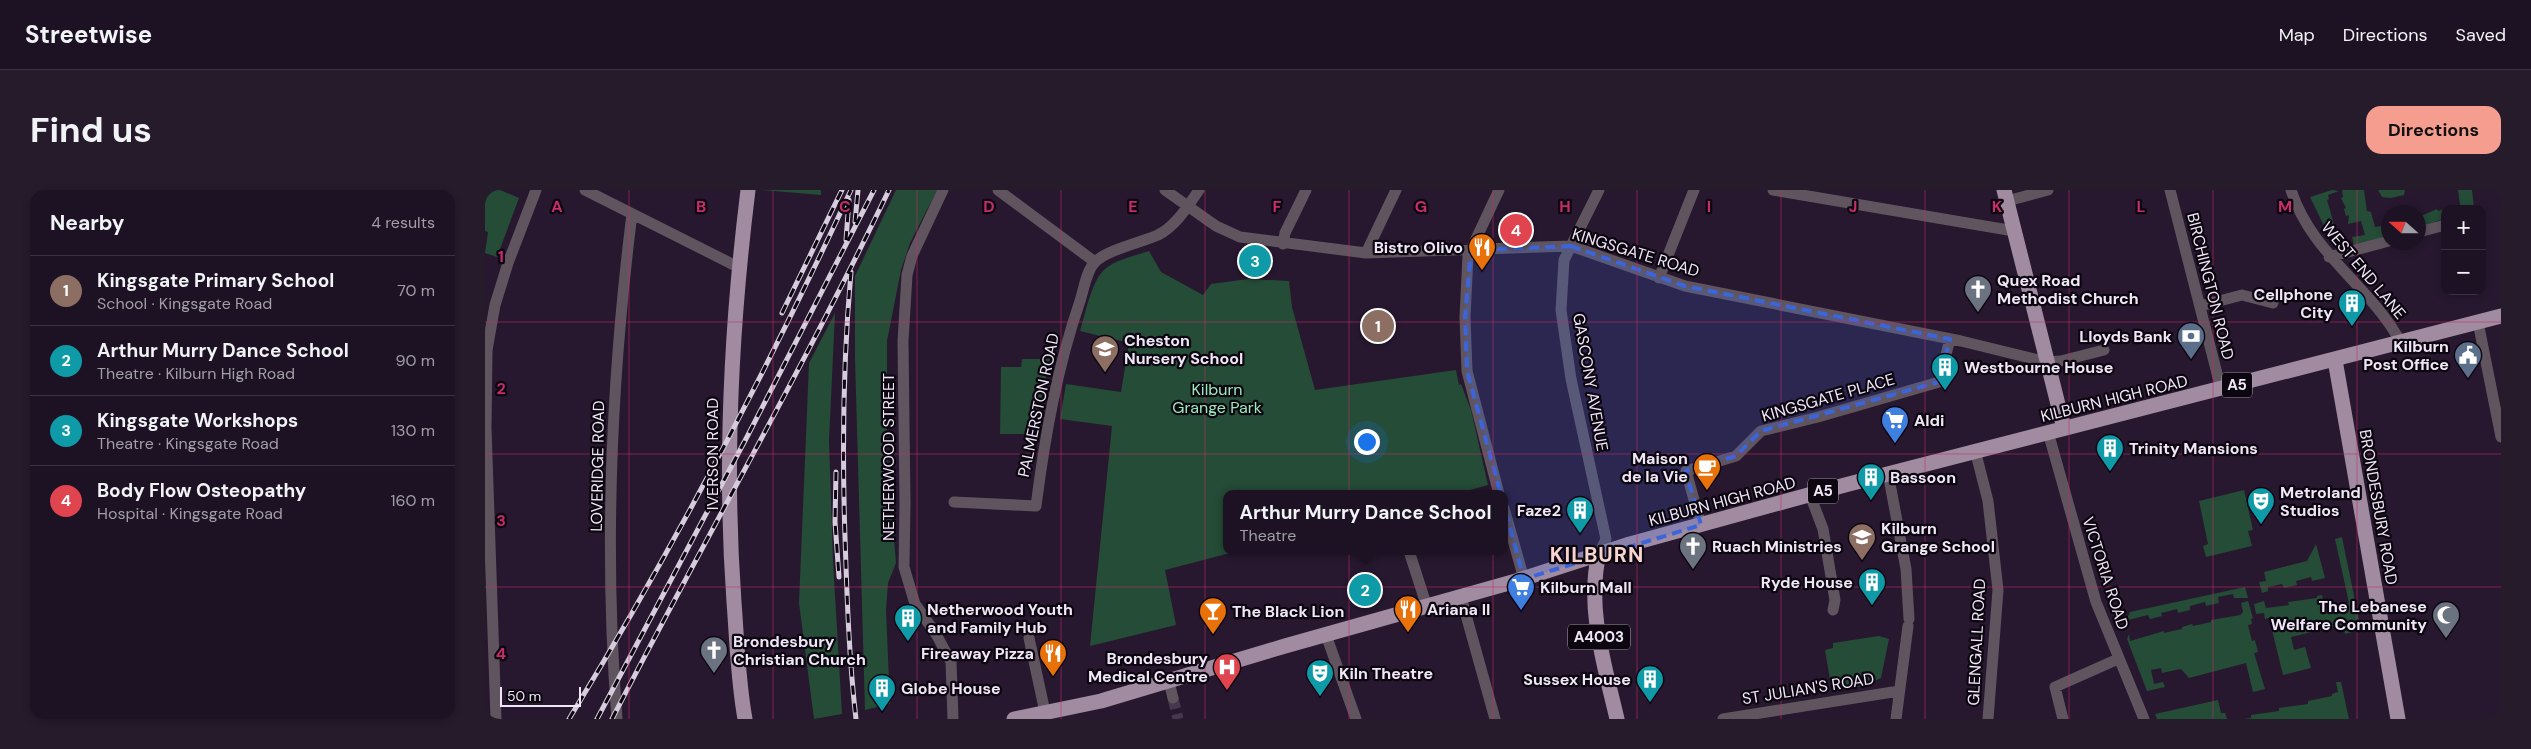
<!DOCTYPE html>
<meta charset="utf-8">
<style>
:root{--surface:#1d1223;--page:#251b2b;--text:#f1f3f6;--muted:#a09ea6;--line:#3b3241;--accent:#f59d8f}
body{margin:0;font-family:"DM Sans",sans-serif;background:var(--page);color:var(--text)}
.controls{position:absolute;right:15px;top:15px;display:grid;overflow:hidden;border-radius:10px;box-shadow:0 2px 8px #0003}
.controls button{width:45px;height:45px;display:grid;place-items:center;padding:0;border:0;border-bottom:1px solid var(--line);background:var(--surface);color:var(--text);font:25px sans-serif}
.compass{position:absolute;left:1896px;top:15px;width:45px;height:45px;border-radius:50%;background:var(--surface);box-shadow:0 2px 8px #0003;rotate:291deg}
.scale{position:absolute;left:15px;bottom:12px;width:81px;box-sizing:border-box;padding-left:5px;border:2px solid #efe6f6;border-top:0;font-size:14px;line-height:18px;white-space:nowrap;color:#efe6f6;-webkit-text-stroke:4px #0c0610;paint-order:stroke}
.you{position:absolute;left:881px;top:251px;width:18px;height:18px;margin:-12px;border:4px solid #fff;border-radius:50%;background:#1a73e8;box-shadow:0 0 0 8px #1a73e833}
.badge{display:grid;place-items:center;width:32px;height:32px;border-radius:50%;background:var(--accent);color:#fff;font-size:16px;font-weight:700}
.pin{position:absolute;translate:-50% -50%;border:2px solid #fff;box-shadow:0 1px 5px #0006}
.popup{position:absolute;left:738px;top:300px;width:285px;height:65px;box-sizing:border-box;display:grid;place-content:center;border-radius:10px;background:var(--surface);filter:drop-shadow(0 1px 4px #0005);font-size:16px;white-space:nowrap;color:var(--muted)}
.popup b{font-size:19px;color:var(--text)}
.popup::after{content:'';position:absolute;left:50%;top:100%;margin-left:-10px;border:10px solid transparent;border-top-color:var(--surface)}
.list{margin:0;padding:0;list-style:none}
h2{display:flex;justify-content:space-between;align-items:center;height:65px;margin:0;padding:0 20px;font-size:21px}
h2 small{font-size:16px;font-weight:400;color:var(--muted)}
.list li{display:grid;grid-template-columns:32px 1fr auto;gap:15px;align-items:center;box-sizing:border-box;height:70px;padding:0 20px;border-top:1px solid var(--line)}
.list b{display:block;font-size:19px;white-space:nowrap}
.list p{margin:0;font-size:16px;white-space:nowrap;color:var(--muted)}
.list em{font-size:16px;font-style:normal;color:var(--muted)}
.map{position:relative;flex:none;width:2016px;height:529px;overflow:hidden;border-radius:15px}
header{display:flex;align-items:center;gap:30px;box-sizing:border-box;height:70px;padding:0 25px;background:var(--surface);border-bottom:1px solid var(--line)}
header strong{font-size:24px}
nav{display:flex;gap:28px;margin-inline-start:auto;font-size:18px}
.intro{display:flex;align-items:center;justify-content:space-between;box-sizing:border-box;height:120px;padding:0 30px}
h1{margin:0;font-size:35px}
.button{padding:12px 22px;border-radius:15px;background:var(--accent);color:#111;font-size:18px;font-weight:700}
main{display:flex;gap:30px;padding:0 30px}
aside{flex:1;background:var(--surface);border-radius:15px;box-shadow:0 2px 8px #0003}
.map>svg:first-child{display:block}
</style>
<header>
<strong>Streetwise</strong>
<nav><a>Map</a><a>Directions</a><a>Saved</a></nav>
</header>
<div class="intro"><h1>Find us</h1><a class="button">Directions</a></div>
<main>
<aside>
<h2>Nearby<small>4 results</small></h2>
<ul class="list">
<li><span class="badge" style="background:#8d6e63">1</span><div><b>Kingsgate Primary School</b><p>School · Kingsgate Road</p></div><em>70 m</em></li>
<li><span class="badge" style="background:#0f9aa8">2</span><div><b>Arthur Murry Dance School</b><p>Theatre · Kilburn High Road</p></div><em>90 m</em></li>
<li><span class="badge" style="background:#0f9aa8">3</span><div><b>Kingsgate Workshops</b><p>Theatre · Kingsgate Road</p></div><em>130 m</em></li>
<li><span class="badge" style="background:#e0444e">4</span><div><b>Body Flow Osteopathy</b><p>Hospital · Kingsgate Road</p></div><em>160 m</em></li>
</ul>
</aside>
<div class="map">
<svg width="2016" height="529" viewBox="0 0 2016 529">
<rect width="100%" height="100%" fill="#27182f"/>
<path fill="#244c36" d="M0 0H15L34 8 12 67 0 63 3 42 0 41Z
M277 0H336V5Z
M411 0H452L425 53 416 80 402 151V265L411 373 403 393 401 420 405 514 380 520 370 169V86Z
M1847 0 1854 1 1843 5 1844 9 1842 10 1850 38 1844 39 1839 36 1825 7Z
M1857 0H1879L1882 21 1886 22 1890 37 1903 35V48L1869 56 1867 47 1880 45 1876 31 1863 34 1864 25 1861 26 1859 19 1861 18 1856 8 1858 7Z
M1893 0H1920L1919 5 1906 8 1897 7Z
M1973 0H1987L1989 18 1961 19 1975 15Z
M1952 19 1953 21 1960 19V28L1934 38V27Z
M664 61 676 82 718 105 726 94 763 89 804 91 807 117 830 200 971 180 974 195 976 194 986 220 1003 295 971 304H741V361H753L680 380 691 435 605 456 627 236 575 229 581 194 636 202 644 153 595 141C600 125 607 89 620 79 632 69 650 66 664 61Z
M350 123 344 251 348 371 357 524 329 529 314 413 324 173Z
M537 169H565L549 244H515L516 177H536Z
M1759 300 1768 340 1763 341 1767 356 1721 367 1718 356 1723 354 1714 311Z
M1857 347 1876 440 1860 444 1857 435 1806 447 1809 460 1820 457 1826 478 1798 485 1784 428 1780 429 1779 423 1771 424 1769 414 1779 411 1781 418 1804 415 1803 412 1832 408V406L1837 405 1840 418 1864 413 1850 349Z
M1831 354 1840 388 1827 391 1826 387 1811 391 1812 395 1799 398 1797 394 1783 397V401L1777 403 1774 392 1781 391 1779 382 1822 371Z
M1760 397 1763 408H1749L1748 404 1733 407 1734 413 1721 416 1720 412 1705 416V420L1693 423 1692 419 1676 423 1677 426 1665 429 1663 425 1643 430 1644 435 1639 436 1645 422Z
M1763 411 1768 428 1766 429 1767 434 1763 435 1767 451 1770 450 1773 462 1769 463 1780 499 1768 502 1761 473 1704 488 1696 479 1677 483 1676 478 1666 480 1669 494 1678 492 1680 497 1662 501 1642 449 1644 444 1645 451 1679 441V443L1697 439V437L1707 434 1708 436 1726 432V430L1755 425 1758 422 1756 413Z
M1394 446 1404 449 1396 488 1379 496 1347 501 1340 460 1348 458V453Z
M1851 492H1856L1864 529H1759L1766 528V525L1794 521V518L1823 514V511L1847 506V504L1853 502Z
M1733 510 1736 523H1740L1742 529H1672L1670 524Z"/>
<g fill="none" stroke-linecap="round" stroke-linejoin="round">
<path stroke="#45374d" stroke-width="11" stroke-dasharray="11 5.5" stroke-linecap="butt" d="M688 508 693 529"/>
<path stroke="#60555f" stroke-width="11" d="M100 0 253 77
M458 0 427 66 422 85 418 151 420 313 419 377 430 414 451 444 466 472 468 529
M513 0 610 72
M680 0 731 36 755 47 881 63 1086 56 1200 96 1476 151 1562 172 1576 171 1619 160
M1288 0 1529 41
M1685 0 1736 199
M1806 0C1827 65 1886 96 1916 153
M1522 11 1563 0
M1934 42 1960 35
M798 54 800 43 821 0
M881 63 911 0
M1844 67 1904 51
M1174 88 1209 0
M1715 116 1757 105 1788 113
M1993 132 2016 247
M1563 242 1611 412 1659 529
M1490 260 1503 311 1513 400 1503 529
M1403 283 1421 379 1424 429
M1014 304 982 181 980 127 983 66 1014 0
M1325 305 1338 339 1350 410 1348 420
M469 312 551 316C560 246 572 178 595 111 599 99 601 81 610 72 622 60 657 52 673 45 691 36 703 16 714 0
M1019 318 1039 389
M1216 335 1201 281 1251 266 1276 241 1333 227 1454 192 1465 149
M924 361 942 417
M1114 364 1121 349 1086 189 1076 120 1079 70 1114 0
M976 407 1010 529
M841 445 871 529
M544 448 560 522
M684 492 688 508
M11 529 1 238 2 160 10 115 23 73 51 0
M132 529C119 362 126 191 147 24
M1238 529 1414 501
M1411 529 1423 436
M1578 529 1570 497 1633 469"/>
<path stroke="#a18ba0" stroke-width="15" d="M1519 0 1579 238
M1850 170 1913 529
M1114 364C1101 417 1120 477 1132 529
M260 529C253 491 252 451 249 412 239 274 246 137 263 0
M529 529 616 511 800 456 1031 391 1145 354 1360 295 2016 126"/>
<g stroke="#d6ccdd" stroke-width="5">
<path id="rail" d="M370 32 373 0
M361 50 364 10
M366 82C358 171 357 258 360 347 362 408 364 469 371 529
M297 123 357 0
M351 282 350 332 354 387
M84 529C188 359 282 181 366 0
M112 529 263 245 389 0
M127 529C218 352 318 179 404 0"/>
</g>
<use href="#rail" stroke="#0c0610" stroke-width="3" stroke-dasharray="9" stroke-linecap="butt"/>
</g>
<path fill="#3c65dc" fill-opacity="0.2" stroke="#3c65dc" stroke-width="4" stroke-dasharray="10 6" stroke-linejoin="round" d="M1086 56 1200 96 1465 149 1454 192 1276 241 1251 266 1201 281 1216 335 1039 389 982 181 980 127 986 60Z"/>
<path fill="none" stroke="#c62d6a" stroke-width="1" stroke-opacity="0.55" d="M144 0V529M288 0V529M432 0V529M576 0V529M720 0V529M864 0V529M1008 0V529M1152 0V529M1296 0V529M1440 0V529M1584 0V529M1728 0V529M1872 0V529M0 132H2016M0 264H2016M0 397H2016"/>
<defs>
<g id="restaurant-pin" transform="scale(1.4375)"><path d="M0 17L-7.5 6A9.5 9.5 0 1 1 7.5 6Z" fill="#e8710a" stroke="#0c0610"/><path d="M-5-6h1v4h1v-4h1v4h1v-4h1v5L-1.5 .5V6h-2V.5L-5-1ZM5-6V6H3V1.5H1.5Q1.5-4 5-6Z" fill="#fff"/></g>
<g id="church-pin" transform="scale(1.4375)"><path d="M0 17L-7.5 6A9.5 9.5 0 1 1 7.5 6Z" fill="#6b7280" stroke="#0c0610"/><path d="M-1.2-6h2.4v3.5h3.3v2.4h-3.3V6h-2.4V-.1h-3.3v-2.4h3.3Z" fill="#fff"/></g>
<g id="building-pin" transform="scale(1.4375)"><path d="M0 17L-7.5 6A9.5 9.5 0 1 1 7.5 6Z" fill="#0f9aa8" stroke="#0c0610"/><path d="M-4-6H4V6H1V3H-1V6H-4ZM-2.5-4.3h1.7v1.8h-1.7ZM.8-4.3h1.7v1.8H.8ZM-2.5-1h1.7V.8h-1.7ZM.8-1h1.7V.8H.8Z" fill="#fff"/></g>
<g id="bank-pin" transform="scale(1.4375)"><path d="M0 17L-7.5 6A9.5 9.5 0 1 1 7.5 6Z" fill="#5c6f8a" stroke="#0c0610"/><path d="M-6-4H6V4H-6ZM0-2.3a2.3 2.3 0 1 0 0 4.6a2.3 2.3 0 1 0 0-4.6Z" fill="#fff"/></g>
<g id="school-pin" transform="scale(1.4375)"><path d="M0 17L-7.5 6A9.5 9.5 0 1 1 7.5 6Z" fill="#8d6e63" stroke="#0c0610"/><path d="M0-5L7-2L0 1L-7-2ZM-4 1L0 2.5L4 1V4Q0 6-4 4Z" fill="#fff"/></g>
<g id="civic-pin" transform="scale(1.4375)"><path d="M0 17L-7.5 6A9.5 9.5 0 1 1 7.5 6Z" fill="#5c6f8a" stroke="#0c0610"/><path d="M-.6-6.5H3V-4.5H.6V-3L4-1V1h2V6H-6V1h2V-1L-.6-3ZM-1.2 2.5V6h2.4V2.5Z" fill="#fff"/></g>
<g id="supermarket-pin" transform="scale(1.4375)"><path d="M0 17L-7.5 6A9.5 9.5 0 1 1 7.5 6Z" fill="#3f7fe0" stroke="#0c0610"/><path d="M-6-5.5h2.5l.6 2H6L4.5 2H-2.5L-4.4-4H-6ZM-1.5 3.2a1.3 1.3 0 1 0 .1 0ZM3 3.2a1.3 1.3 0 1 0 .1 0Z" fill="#fff"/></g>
<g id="cafe-pin" transform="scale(1.4375)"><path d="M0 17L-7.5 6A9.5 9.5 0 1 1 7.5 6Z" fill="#e8710a" stroke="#0c0610"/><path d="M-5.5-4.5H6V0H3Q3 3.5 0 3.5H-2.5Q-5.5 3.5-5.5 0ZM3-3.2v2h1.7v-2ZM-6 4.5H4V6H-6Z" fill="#fff"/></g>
<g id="theatre-pin" transform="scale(1.4375)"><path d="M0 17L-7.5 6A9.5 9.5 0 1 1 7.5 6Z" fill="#0f9aa8" stroke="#0c0610"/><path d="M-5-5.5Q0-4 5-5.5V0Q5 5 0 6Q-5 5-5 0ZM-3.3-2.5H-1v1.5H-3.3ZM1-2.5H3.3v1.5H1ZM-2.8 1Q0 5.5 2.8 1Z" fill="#fff"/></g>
<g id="bar-pin" transform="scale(1.4375)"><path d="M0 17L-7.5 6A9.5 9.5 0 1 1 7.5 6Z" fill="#e8710a" stroke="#0c0610"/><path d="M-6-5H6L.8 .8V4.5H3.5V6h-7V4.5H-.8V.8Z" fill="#fff"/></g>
<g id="mosque-pin" transform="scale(1.4375)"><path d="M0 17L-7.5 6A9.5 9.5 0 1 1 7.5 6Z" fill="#6b7280" stroke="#0c0610"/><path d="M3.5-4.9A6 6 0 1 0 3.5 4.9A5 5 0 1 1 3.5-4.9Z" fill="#fff"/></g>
<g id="hospital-pin" transform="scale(1.4375)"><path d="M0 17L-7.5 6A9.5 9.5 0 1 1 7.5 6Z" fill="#e0444e" stroke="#0c0610"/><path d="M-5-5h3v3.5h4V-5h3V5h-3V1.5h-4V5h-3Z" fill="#fff"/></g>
</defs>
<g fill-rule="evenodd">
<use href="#restaurant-pin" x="997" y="57"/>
<use href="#church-pin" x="1493" y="99"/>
<use href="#building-pin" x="1867" y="113"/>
<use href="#bank-pin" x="1706" y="146"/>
<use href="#school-pin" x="620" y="159"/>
<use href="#civic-pin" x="1983" y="165"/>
<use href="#building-pin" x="1460" y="177"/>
<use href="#supermarket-pin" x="1410" y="230"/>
<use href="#building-pin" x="1625" y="258"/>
<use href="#cafe-pin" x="1222" y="277"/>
<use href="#building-pin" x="1386" y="287"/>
<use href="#theatre-pin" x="1776" y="311"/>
<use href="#building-pin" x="1095" y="320"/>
<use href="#school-pin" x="1377" y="347"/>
<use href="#church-pin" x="1208" y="356"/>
<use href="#building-pin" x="1387" y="392"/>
<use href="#supermarket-pin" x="1036" y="397"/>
<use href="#restaurant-pin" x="923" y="419"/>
<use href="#bar-pin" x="728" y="421"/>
<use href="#mosque-pin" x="1961" y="425"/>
<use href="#building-pin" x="423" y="428"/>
<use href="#church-pin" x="229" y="460"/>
<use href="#restaurant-pin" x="568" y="463"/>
<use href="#hospital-pin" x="742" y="477"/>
<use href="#theatre-pin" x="835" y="483"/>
<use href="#building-pin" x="1165" y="489"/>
<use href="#building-pin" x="397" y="498"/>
</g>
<g text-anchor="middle" stroke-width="4.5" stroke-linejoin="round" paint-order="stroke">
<g fill="#0c0610" stroke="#aba3b1" stroke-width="1">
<rect x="1737" y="182.5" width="30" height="25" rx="4"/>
<rect x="1323" y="288.5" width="30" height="25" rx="4"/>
<rect x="1083" y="434.5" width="62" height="25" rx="4"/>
</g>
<g font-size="15" font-weight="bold" fill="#efe6f6">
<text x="1752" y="200">A5</text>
<text x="1338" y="306">A5</text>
<text x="1114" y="452">A4003</text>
</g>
<g font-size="16" font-weight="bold" fill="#efe6f6" stroke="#0c0610" text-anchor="start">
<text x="978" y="63" text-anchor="end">Bistro Olivo</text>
<text x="1512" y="96">Quex Road<tspan x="1512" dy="18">Methodist Church</tspan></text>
<text x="1848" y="110" text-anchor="end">Cellphone<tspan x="1848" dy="18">City</tspan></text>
<text x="1687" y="152" text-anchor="end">Lloyds Bank</text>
<text x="639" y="156">Cheston<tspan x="639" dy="18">Nursery School</tspan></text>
<text x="1964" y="162" text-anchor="end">Kilburn<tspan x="1964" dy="18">Post Office</tspan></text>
<text x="1479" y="183">Westbourne House</text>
<text x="1429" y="236">Aldi</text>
<text x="1644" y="264">Trinity Mansions</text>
<text x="1203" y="274" text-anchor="end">Maison<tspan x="1203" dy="18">de la Vie</tspan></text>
<text x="1405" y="293">Bassoon</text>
<text x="1795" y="308">Metroland<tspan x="1795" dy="18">Studios</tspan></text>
<text x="1076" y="326" text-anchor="end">Faze2</text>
<text x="1396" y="344">Kilburn<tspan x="1396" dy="18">Grange School</tspan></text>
<text x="1227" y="362">Ruach Ministries</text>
<text x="1368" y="398" text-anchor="end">Ryde House</text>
<text x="1055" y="403">Kilburn Mall</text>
<text x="1942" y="422" text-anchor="end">The Lebanese<tspan x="1942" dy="18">Welfare Community</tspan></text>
<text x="442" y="425">Netherwood Youth<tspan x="442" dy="18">and Family Hub</tspan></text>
<text x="942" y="425">Ariana II</text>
<text x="747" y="427">The Black Lion</text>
<text x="248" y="457">Brondesbury<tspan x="248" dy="18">Christian Church</tspan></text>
<text x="549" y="469" text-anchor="end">Fireaway Pizza</text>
<text x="723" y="474" text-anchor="end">Brondesbury<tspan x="723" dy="18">Medical Centre</tspan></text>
<text x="854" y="489">Kiln Theatre</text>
<text x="1146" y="495" text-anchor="end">Sussex House</text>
<text x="416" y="504">Globe House</text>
</g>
<g font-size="16" fill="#efe6f6" stroke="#0c0610">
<text transform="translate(1151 62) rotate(17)" y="6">KINGSGATE ROAD</text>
<text transform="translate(1879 80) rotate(50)" y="6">WEST END LANE</text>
<text transform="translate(1726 96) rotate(76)" y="6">BIRCHINGTON ROAD</text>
<text transform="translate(1106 192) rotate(80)" y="6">GASCONY AVENUE</text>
<text transform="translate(1343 207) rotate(-16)" y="6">KINGSGATE PLACE</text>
<text transform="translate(1629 208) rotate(-14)" y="6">KILBURN HIGH ROAD</text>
<text transform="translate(553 215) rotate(-78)" y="6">PALMERSTON ROAD</text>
<text transform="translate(227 264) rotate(-90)" y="6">IVERSON ROAD</text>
<text transform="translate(403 267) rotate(-90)" y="6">NETHERWOOD STREET</text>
<text transform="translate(112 276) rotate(-89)" y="6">LOVERIDGE ROAD</text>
<text transform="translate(1237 311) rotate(-15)" y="6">KILBURN HIGH ROAD</text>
<text transform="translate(1894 317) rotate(80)" y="6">BRONDESBURY ROAD</text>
<text transform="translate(1621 383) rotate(72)" y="6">VICTORIA ROAD</text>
<text transform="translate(1491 452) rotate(-87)" y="6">GLENGALL ROAD</text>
<text transform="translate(1323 498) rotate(-9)" y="6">ST JULIAN'S ROAD</text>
</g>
<g font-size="16" fill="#9be9bb" stroke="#0c0610">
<text x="732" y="205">Kilburn<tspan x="732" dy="18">Grange Park</tspan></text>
</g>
<g font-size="21" font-weight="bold" letter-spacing="1" fill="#f7d4ce" stroke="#0c0610">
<text x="1112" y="372">KILBURN</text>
</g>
</g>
<g font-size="16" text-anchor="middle" font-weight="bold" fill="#c62d6a" stroke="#0c0610" stroke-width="4.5" stroke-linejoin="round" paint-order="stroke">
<text x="72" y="22">A</text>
<text x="216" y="22">B</text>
<text x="360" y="22">C</text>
<text x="504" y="22">D</text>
<text x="648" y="22">E</text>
<text x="792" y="22">F</text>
<text x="936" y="22">G</text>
<text x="1080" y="22">H</text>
<text x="1224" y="22">I</text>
<text x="1368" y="22">J</text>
<text x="1512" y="22">K</text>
<text x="1656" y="22">L</text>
<text x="1800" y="22">M</text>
<text x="16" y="72">1</text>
<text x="16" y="204">2</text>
<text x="16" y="336">3</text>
<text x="16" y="469">4</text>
</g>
</svg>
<div class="controls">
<button>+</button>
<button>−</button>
</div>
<svg class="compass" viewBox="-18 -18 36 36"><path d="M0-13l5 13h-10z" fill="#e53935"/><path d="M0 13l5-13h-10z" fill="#a09ea6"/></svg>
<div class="scale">50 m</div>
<div class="you"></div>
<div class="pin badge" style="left:893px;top:136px;background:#8d6e63">1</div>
<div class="pin badge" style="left:880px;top:400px;background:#0f9aa8">2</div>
<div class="popup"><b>Arthur Murry Dance School</b>Theatre</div>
<div class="pin badge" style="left:770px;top:71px;background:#0f9aa8">3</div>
<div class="pin badge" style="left:1031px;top:40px;background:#e0444e">4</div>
</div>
</main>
